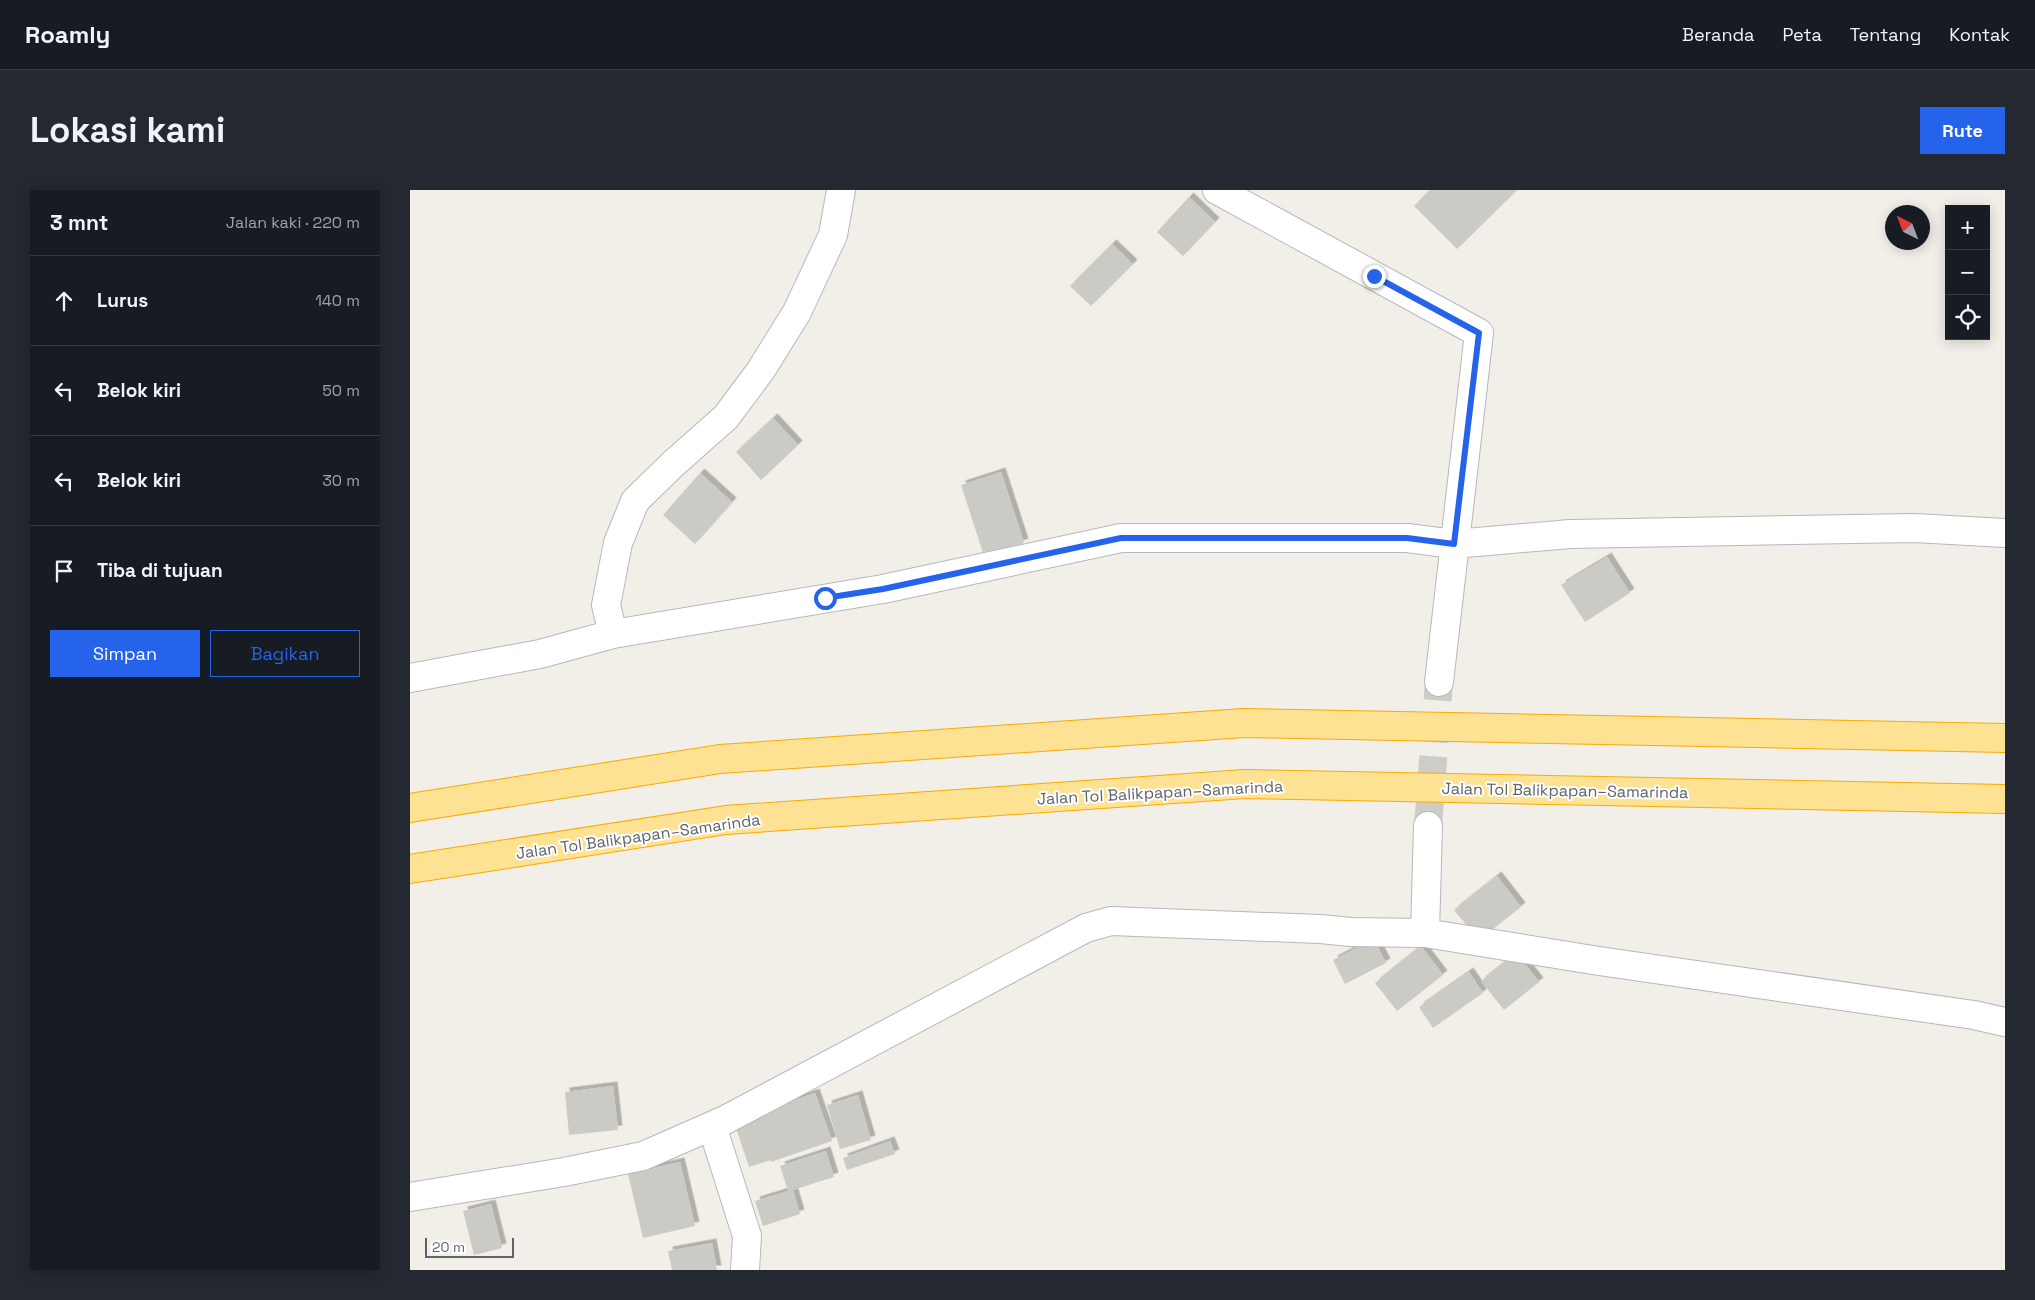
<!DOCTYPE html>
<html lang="id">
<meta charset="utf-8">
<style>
:root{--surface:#171b24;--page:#242831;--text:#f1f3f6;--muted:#9ea1a6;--line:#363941;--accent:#2563eb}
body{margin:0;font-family:"Space Grotesk",sans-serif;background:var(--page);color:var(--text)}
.controls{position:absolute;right:15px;top:15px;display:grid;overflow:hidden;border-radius:0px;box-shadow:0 2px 12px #0003}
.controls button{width:45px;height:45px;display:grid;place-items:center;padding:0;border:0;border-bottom:1px solid var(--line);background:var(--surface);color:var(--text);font:25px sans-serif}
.compass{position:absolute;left:1475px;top:15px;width:45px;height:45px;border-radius:50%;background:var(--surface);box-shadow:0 2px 12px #0003;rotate:318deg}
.scale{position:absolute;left:15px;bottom:12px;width:89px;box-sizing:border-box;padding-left:5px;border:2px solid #5f6368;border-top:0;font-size:14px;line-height:18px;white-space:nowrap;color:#5f6368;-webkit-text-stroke:4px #fff;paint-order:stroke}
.stop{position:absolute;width:15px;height:15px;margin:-11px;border:4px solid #2563eb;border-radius:50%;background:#fff}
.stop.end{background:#2563eb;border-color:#fff;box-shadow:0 1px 5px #0008}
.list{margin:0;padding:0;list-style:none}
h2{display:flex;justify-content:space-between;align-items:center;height:65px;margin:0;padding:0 20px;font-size:21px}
h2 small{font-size:16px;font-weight:400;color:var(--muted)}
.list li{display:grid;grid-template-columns:32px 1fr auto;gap:15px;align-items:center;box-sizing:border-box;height:90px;padding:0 20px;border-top:1px solid var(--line)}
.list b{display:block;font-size:19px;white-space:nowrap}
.list em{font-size:16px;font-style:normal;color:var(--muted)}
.actions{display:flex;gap:10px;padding:15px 20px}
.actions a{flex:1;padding:11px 0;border:1px solid var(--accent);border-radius:0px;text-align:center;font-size:18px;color:var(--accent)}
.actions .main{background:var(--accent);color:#fff}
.icon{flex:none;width:28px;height:28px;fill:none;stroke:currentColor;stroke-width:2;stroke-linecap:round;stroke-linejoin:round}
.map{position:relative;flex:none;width:1595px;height:1080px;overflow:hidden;border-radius:0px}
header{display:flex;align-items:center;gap:30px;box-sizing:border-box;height:70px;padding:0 25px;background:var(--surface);border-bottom:1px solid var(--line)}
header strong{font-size:24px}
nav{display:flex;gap:28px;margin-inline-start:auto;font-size:18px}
.intro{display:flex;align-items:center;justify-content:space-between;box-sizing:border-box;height:120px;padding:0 30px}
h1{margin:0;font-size:35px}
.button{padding:12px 22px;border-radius:0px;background:var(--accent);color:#fff;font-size:18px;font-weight:700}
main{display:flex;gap:30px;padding:0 30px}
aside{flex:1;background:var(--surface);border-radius:0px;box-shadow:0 2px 12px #0003}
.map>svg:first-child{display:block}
</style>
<header>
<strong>Roamly</strong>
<nav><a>Beranda</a><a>Peta</a><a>Tentang</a><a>Kontak</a></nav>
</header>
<div class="intro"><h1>Lokasi kami</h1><a class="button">Rute</a></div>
<main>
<aside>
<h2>3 mnt<small>Jalan kaki · 220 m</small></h2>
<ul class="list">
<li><svg class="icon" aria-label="ahead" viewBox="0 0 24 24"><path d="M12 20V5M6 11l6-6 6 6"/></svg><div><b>Lurus</b></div><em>140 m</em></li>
<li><svg class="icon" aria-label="left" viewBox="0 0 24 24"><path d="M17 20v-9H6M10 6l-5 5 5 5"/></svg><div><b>Belok kiri</b></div><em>50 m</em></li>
<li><svg class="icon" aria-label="left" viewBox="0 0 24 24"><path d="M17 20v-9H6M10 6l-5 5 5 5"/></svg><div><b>Belok kiri</b></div><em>30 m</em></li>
<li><svg class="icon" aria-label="arrive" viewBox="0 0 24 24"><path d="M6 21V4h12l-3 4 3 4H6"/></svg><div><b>Tiba di tujuan</b></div></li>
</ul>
<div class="actions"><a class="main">Simpan</a><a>Bagikan</a></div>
</aside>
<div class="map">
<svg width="1595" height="1080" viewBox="0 0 1595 1080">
<defs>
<filter id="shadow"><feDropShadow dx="4.5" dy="-4.5" stdDeviation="0" flood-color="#0004"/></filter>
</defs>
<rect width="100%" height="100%" fill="#f1efe8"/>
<path fill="#cccac5" filter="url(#shadow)" d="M1020 0H1107L1047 59 1004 16Z
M779 7 805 32 773 66 747 42Z
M702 54 723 74 681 116 660 96Z
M363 228 388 255 351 290 326 262Z
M591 282 614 353 574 366 551 295Z
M290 283 322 312 285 354 253 325Z
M1197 367 1220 403 1175 432 1151 395Z
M1087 686 1111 717 1069 750 1044 720Z
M964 749 976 773 935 794 923 770Z
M1011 756 1033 785 987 821 965 793Z
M1106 763 1129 792 1094 820 1071 791Z
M1059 782 1073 803 1023 838 1009 817Z
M203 896 208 940 159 945 155 902Z
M405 903 422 951 361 972V970L339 977 324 932Z
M448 905 461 950 430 959 417 915Z
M480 951 485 964 437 980 433 968Z
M416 961 424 987 383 1000 390 1024 353 1036 345 1011 378 1001 370 976Z
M270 972 285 1036 233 1048 218 984Z
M81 1014 92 1058 64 1065 53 1021Z
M302 1053 307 1080H262L258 1061Z"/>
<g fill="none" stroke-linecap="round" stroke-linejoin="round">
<path stroke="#ccccc8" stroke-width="28" stroke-dasharray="28 14" stroke-linecap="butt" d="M1018 636 1029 492"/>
<g stroke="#b5b8bc" stroke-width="30">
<path id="street" d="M807 0 1069 143 1029 492
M203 444 473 399 711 348H997L1044 354 1160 344 1504 338 1595 343
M0 488 130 464 203 444 196 415 208 353 225 311 263 274 316 227 351 180 387 122 423 45 431 0
M1015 743 1018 636
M302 936 337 1046 335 1080
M0 1007 154 982 233 966 315 930 676 738 701 731 910 739 941 742 1015 743 1189 771 1564 825 1595 832"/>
</g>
<g stroke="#f9ab00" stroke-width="30">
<path id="highway" d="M0 618 310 569 834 533 1595 548
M0 679 316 630 835 594 1595 609"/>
</g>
<use href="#street" stroke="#fff" stroke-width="28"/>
<use href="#highway" stroke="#fde293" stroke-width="28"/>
</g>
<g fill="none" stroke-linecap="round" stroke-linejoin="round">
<path stroke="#2563eb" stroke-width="6" d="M415 408 473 399 711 348H997L1044 354 1069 143 964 86"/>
</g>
<g text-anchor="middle" stroke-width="4" stroke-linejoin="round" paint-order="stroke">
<g font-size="16" fill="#5f6368" stroke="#fff">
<text transform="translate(1155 600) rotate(1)" y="6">Jalan Tol Balikpapan–Samarinda</text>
<text transform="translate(750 602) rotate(-3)" y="6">Jalan Tol Balikpapan–Samarinda</text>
<text transform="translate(228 646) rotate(-8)" y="6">Jalan Tol Balikpapan–Samarinda</text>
</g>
</g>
</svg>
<div class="controls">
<button>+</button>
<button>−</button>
<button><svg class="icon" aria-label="locate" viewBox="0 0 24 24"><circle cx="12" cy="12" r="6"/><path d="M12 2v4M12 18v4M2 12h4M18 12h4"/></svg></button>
</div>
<svg class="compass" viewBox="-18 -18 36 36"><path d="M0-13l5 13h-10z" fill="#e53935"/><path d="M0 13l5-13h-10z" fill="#9ea1a6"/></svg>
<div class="scale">20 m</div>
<div class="stop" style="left:415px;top:408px"></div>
<div class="stop end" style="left:964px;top:86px"></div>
</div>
</main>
